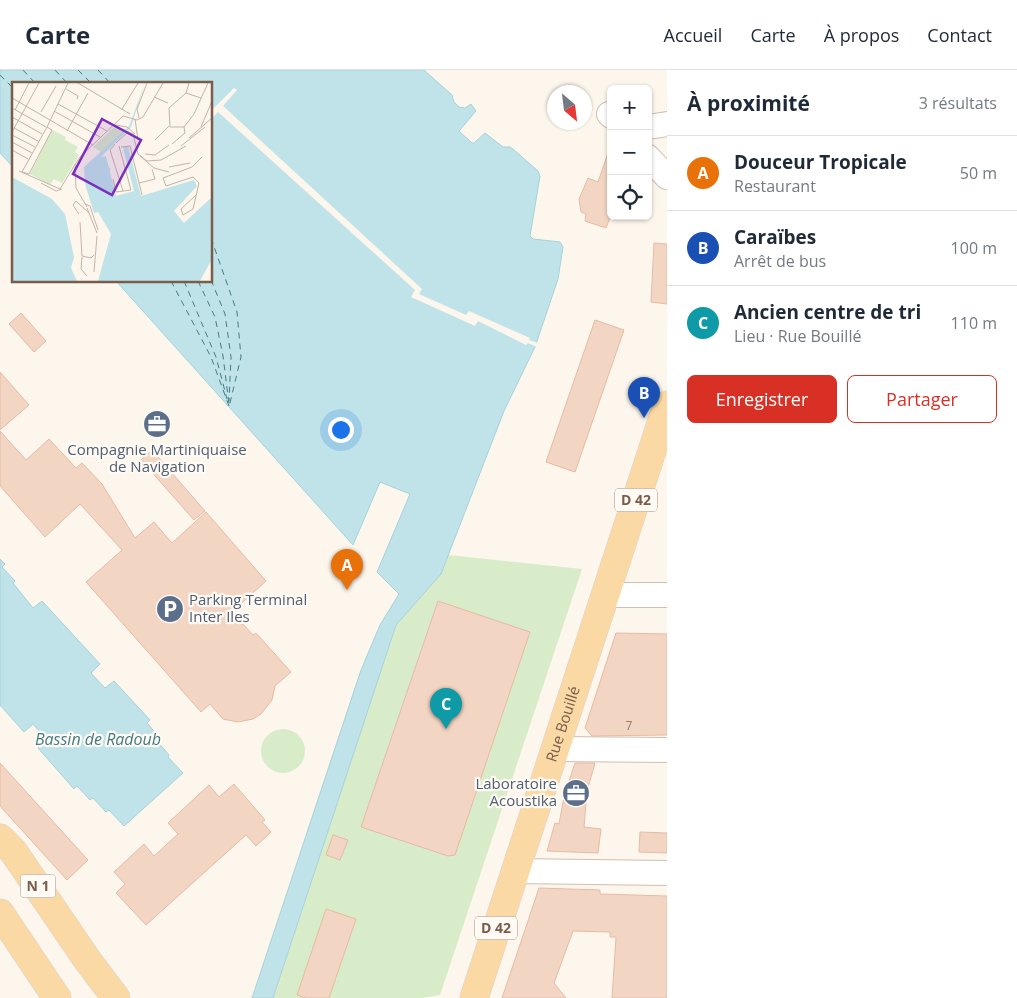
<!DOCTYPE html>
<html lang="fr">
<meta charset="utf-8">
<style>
:root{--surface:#fff;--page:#f2f2f3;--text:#1f2937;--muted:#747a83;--line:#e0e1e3;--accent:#d93025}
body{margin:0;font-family:"Open Sans",sans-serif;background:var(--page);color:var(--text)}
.controls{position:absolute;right:15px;top:15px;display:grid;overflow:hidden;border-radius:8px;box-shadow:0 1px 4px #0004}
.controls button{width:45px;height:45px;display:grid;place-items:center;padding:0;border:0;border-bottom:1px solid var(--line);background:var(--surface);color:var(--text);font:25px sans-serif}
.compass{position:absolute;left:547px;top:15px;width:45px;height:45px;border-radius:50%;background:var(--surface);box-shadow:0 1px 4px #0004;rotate:152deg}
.you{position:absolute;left:340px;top:359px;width:18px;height:18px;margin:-12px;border:4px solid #fff;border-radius:50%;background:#1a73e8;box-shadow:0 0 0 8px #1a73e833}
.badge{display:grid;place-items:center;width:32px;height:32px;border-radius:50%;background:var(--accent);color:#fff;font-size:16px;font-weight:700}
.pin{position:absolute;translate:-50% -41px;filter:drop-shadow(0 1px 2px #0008)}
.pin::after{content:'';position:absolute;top:26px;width:18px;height:15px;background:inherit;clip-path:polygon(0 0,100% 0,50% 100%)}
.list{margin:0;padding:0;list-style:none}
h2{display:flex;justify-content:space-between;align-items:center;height:65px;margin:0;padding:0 20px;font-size:21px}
h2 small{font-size:16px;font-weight:400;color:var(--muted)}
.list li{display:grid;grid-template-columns:32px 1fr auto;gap:15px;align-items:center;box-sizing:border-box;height:75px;padding:0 20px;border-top:1px solid var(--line)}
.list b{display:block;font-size:19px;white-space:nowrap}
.list p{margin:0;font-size:16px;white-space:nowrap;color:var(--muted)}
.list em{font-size:16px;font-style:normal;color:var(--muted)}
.actions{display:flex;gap:10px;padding:15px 20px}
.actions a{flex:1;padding:11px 0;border:1px solid var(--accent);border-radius:8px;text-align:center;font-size:18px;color:var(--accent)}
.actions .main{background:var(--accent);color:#fff}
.icon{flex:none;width:28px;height:28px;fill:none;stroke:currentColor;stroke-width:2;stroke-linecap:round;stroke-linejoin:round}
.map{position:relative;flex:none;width:667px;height:928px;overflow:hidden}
header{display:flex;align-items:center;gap:30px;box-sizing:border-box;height:70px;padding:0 25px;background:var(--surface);border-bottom:1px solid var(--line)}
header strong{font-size:24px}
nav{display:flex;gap:28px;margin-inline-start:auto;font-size:18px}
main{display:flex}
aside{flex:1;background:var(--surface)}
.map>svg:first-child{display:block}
</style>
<header>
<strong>Carte</strong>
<nav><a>Accueil</a><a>Carte</a><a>À propos</a><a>Contact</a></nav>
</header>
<main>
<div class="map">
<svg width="667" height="928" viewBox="0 0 667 928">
<rect width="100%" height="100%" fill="#fdf6ec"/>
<path fill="#d8ecc9" d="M448 485 582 499 440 925 422 928H273L396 555 441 504Z
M261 681a22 22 0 1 1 44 0a22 22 0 1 1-44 0Z"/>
<path fill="#bfe3e8" stroke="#a5d3da" d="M0 0H424L452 25 454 32 459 37 465 38 471 34 476 41 459 61 472 73H474L485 63 503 77H510L513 79 538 101 540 106 530 166 533 169 560 172 563 177 558 209 535 277 504 341 441 504 396 555 273 928H252L361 600 380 555 399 524 377 502 410 424 380 412 353 475 116 211H211V14H14V98L0 83Z
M0 489 5 494 2 497 15 511 13 513 33 538 42 531 100 594 91 603 105 618 114 611 150 650 147 653 159 667 157 671 169 685 168 687 183 703 124 756 109 740 106 742 93 728 90 730 77 716 74 719 38 678 47 670 33 654 24 662 0 635Z"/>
<path fill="#fdf6ec" d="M234 18 237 20 223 36 422 219 419 224 466 245 469 241 530 268 529 270 538 273 537 277 528 273 526 275 478 251 475 256 411 227 415 220 218 42 211 49V41Z"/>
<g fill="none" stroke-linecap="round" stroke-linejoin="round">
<path stroke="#437c86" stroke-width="1" stroke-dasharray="6 5" stroke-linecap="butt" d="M23 0 36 14
M55 0 68 14
M78 0 92 14
M98 0 111 14
M0 5 14 19
M211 168 237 242 241 287 229 337
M211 210 225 244 231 287 229 331
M171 211 211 287 229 336
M184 211 216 287 227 329
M198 211 215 247 223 286 229 334"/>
</g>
<path fill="#f3d5c3" stroke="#e6bba3" d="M608 83 611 84V145L606 158 585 151 586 144 581 142 579 129 588 108 598 112Z
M654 173 667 174V234L651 232Z
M21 243 46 271 34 282 9 254Z
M595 250 624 260 575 402 546 392Z
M0 302 29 335 0 360Z
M0 361 26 390 49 369 76 398 82 393 102 414 135 468 154 452 172 473 206 442 266 511 232 542 253 565 256 563 291 602 275 616 272 630 261 644 253 649 238 652 223 649 210 634 201 642 86 512 122 480 80 434 45 467 0 416Z
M152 380 205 441 194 450 141 390Z
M438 531 530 562 455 785 448 786 361 757Z
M616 563 667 564V665L592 666 585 658Z
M0 693 88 790 67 810 0 736Z
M575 693H595L587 721 584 757 601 759 598 783 547 781 555 753 559 754 564 727Z
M234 714 265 750 262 752 271 762 256 776 246 765 146 855 116 823 125 814 114 802 144 774 154 786 178 764 168 753 209 715 219 727Z
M640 762 667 763V783L639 782Z
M333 765 348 770 340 790 326 785Z
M539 818 600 820V824L667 826V928H612L616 867H610V862L573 861 554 913 566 928H502Z
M326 839 356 849 329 928H306L297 925Z"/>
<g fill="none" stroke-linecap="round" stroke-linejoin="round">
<g stroke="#d1beb0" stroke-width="26">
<path id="street" d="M609 44 611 46
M648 57 667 54
M648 87 667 107
M606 525H667
M556 679 667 680
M514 801 667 803"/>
</g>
<g stroke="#dad1cd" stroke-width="29">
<g id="primary">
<path d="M0 768 13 781 88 891 116 928"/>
<path d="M0 843 57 928"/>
<path id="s1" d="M474 928 667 335"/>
</g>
</g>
<use href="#street" stroke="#fff" stroke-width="24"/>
<use href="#primary" stroke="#fbd9a5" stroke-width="28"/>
</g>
<defs>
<g id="office-disc" transform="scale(1.4375)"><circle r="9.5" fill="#5c6f8a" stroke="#fffaf3"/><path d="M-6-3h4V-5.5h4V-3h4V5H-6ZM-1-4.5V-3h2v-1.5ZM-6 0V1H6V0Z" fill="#fff"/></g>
<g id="parking-disc" transform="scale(1.4375)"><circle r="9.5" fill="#5c6f8a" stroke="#fffaf3"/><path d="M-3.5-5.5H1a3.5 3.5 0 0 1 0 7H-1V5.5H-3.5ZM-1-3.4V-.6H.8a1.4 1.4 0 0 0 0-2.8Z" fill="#fff"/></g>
</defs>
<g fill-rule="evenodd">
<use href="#office-disc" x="157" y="354"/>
<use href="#parking-disc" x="170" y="539"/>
<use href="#office-disc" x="576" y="723"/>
</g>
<g text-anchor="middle" stroke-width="4.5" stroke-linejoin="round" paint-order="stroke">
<g font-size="12" fill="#987a6a">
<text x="629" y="660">7</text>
</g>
<g fill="#fffaf3" stroke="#a28b7f" stroke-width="1">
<rect x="615" y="418.5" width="42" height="23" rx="4"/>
<rect x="20.5" y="804.5" width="35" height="23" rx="4"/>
<rect x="475" y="846.5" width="42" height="23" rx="4"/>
</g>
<g font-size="14" font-weight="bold" fill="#7a5c4d">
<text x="636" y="435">D 42</text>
<text x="38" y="821">N 1</text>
<text x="496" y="863">D 42</text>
</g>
<g font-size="15" fill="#4e5e75" stroke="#fffaf3">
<text x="157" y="385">Compagnie Martiniquaise<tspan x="157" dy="17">de Navigation</tspan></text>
<text x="189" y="535" text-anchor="start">Parking Terminal<tspan x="189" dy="17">Inter Iles</tspan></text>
<text x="557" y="719" text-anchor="end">Laboratoire<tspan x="557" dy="17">Acoustika</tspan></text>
</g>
<g font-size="15" fill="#7a5c4d" stroke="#fffaf3">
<text dy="5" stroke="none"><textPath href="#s1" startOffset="288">Rue Bouillé</textPath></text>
</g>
<g font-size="16" font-style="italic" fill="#437c86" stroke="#fffaf3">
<text x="98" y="675">Bassin de Radoub</text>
</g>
</g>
<g transform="translate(12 12)">
<rect width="200" height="200" fill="#fdf6ec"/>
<path d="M103 44 113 49 94 67 89 70 81 65ZM40 48 54 55 53 58 66 65 63 70 67 73 50 101 42 97 38 103 18 92Z" fill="#d8ecc9"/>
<path d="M133 1 119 45 89 75 94 74 104 114 122 109 112 70 111 65 116 64 129 114 182 98 185 104 162 129 172 141 200 115V177L188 199H86L99 152 86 130 82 131 73 102 72 85 117 44ZM0 95 40 117 53 132 62 175 59 186 65 199H0Z" fill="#bfe3e8"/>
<path fill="none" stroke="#bfe3e8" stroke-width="2.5" d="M97 86 96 99 103 123 117 140 128 199M97 86 92 99 99 125 109 142 116 199M96 89 95 99 101 124 113 141 122 199M94 95 100 125 111 142 118 199M96 96 102 124 115 140 125 199"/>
<path fill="none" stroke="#c5b3a7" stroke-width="1" d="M66 1 118 32M54 7 66 14 65 17M174 11 189 16M142 15 156 21M0 16 81 63M46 22 95 49M0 26 34 45M110 27 126 1M3 28 17 1M42 29 88 55M29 30 44 4M0 35 30 52M131 35 151 1M127 36 125 27 135 1M123 37 126 58M101 43 121 52 126 72 135 79 149 78 174 64M103 43 115 45 123 52M35 45 40 48 17 92 10 90ZM35 45 56 1M172 45H158L157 26 174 11 177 1M172 45 182 32 196 1M189 45 200 19M2 46 26 59M55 49 76 11M0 50 27 1M0 53 23 65M177 56 200 36M143 58 157 44M0 60 20 71M104 61 117 49M103 62 98 68 111 109M160 62 173 51 172 45M169 64 193 45M109 65 118 64 130 113M0 68 16 77M133 72 143 73 157 63M128 74 142 86 157 90M63 82 64 106 75 125M157 85 178 81M7 89 48 107 67 76 111 34 125 38 131 35M101 97 104 110 119 108 107 64M29 101 44 109 50 107M127 101 143 97 140 87M184 113 169 127 171 133 181 127 187 101 181 95 154 104 151 96 180 85 190 75M64 119 77 131M64 119 61 123 67 132M73 122 78 124 86 148M75 126 85 151M68 140 70 174 79 176 82 173M70 175 69 187 75 194M82 190 85 154"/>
<path fill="#7b2cbf" fill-opacity="0.15" stroke="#7b2cbf" stroke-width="2.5" d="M90 37 129 58 100 113 61 92Z"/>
<rect width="200" height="200" fill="none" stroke="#7a5c4d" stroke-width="2.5"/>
</g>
</svg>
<div class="controls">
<button>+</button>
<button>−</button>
<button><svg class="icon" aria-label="locate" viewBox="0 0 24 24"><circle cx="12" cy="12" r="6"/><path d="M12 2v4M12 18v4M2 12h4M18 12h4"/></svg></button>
</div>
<svg class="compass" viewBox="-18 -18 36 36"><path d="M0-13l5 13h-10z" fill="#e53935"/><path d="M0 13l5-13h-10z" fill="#747a83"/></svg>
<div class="you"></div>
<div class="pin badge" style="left:347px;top:520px;background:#e8710a">A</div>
<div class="pin badge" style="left:644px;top:348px;background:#1a4fb4">B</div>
<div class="pin badge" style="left:446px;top:659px;background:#0f9aa8">C</div>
</div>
<aside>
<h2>À proximité<small>3 résultats</small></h2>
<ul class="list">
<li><span class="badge" style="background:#e8710a">A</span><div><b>Douceur Tropicale</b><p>Restaurant</p></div><em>50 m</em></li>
<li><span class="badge" style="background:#1a4fb4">B</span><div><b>Caraïbes</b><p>Arrêt de bus</p></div><em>100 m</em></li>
<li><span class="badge" style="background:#0f9aa8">C</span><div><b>Ancien centre de tri</b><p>Lieu · Rue Bouillé</p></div><em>110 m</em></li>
</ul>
<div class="actions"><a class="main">Enregistrer</a><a>Partager</a></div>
</aside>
</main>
